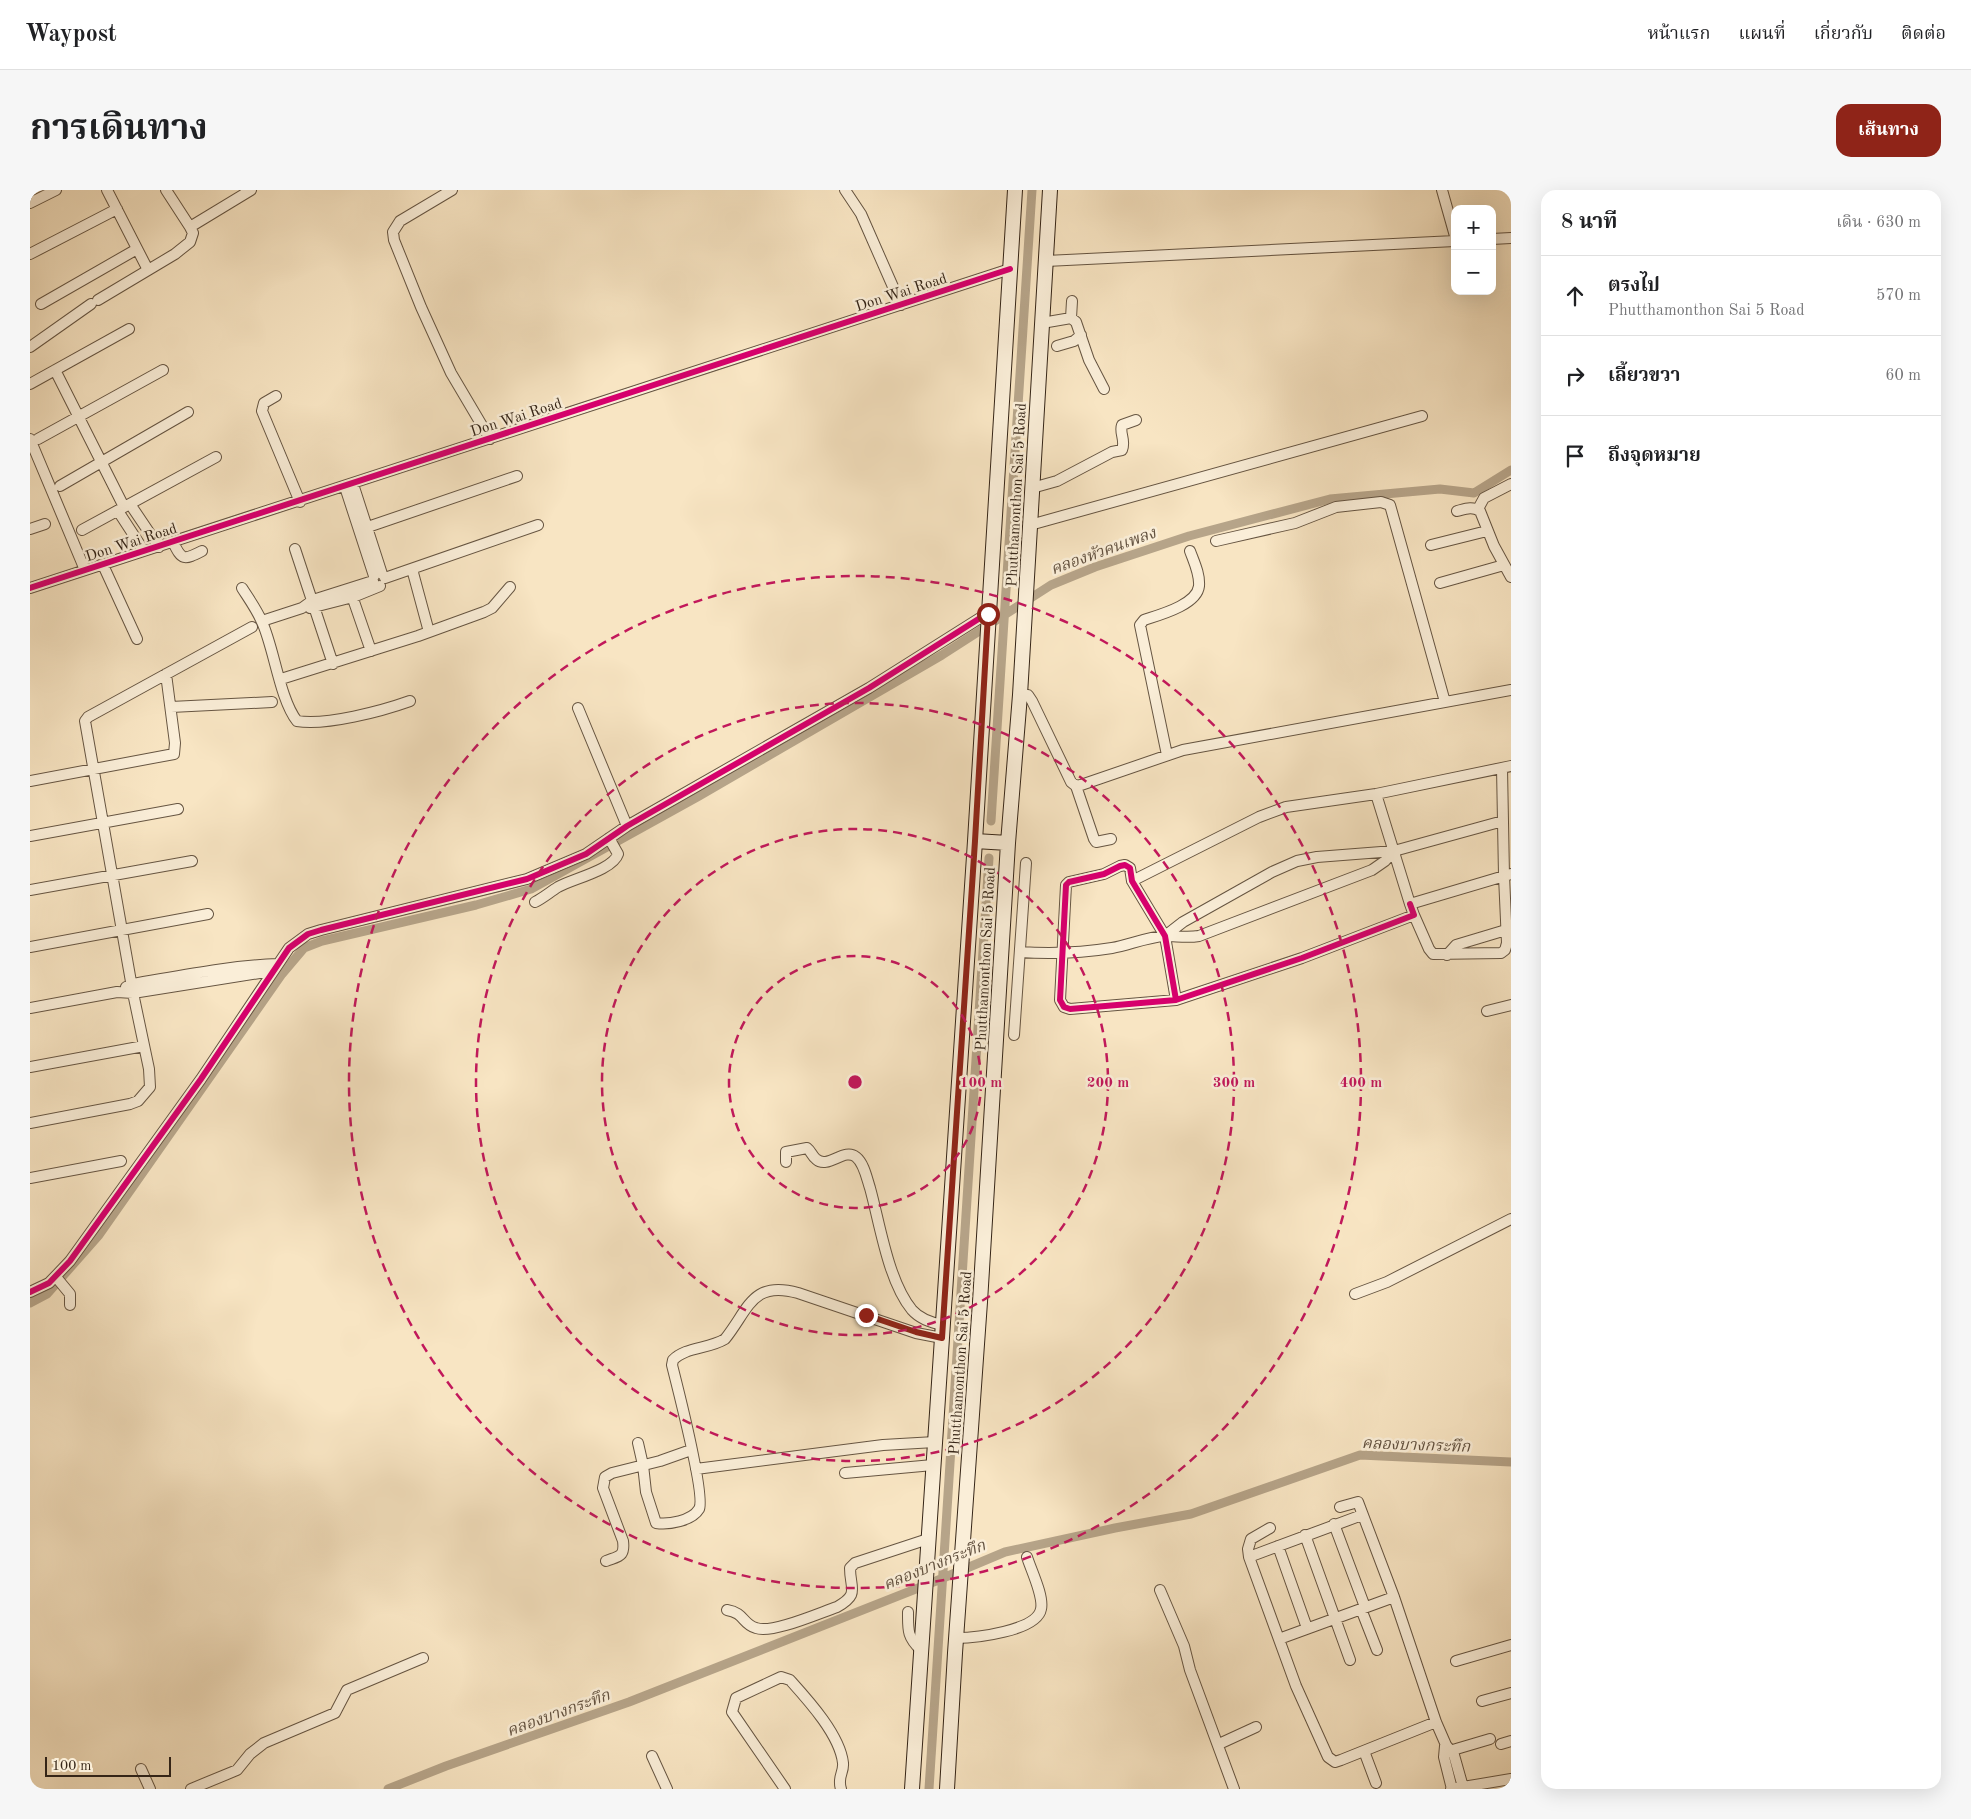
<!DOCTYPE html>
<html lang="th">
<meta charset="utf-8">
<style>
:root{--surface:#fff;--page:#f6f6f6;--text:#202124;--muted:#757577;--line:#e0e0e0;--accent:#8f2418}
body{margin:0;font-family:"Old Standard TT","Noto Serif Thai",serif;background:var(--page);color:var(--text)}
.controls{position:absolute;right:15px;top:15px;display:grid;overflow:hidden;border-radius:10px;box-shadow:0 5px 20px #0002}
.controls button{width:45px;height:45px;display:grid;place-items:center;padding:0;border:0;border-bottom:1px solid var(--line);background:var(--surface);color:var(--text);font:25px sans-serif}
.scale{position:absolute;left:15px;bottom:12px;width:126px;box-sizing:border-box;padding-left:5px;border:2px solid #352517;border-top:0;font-size:14px;line-height:18px;white-space:nowrap;color:#352517;-webkit-text-stroke:4px #faeed8;paint-order:stroke}
.stop{position:absolute;width:15px;height:15px;margin:-11px;border:4px solid #8f2418;border-radius:50%;background:#fff}
.stop.end{background:#8f2418;border-color:#fff;box-shadow:0 1px 5px #0008}
.list{margin:0;padding:0;list-style:none}
h2{display:flex;justify-content:space-between;align-items:center;height:65px;margin:0;padding:0 20px;font-size:21px}
h2 small{font-size:16px;font-weight:400;color:var(--muted)}
.list li{display:grid;grid-template-columns:32px 1fr auto;gap:15px;align-items:center;box-sizing:border-box;height:80px;padding:0 20px;border-top:1px solid var(--line)}
.list b{display:block;font-size:19px;white-space:nowrap}
.list p{margin:0;font-size:16px;white-space:nowrap;color:var(--muted)}
.list em{font-size:16px;font-style:normal;color:var(--muted)}
.icon{flex:none;width:28px;height:28px;fill:none;stroke:currentColor;stroke-width:2;stroke-linecap:round;stroke-linejoin:round}
.map{position:relative;flex:none;width:1481px;height:1599px;overflow:hidden;border-radius:15px}
header{display:flex;align-items:center;gap:30px;box-sizing:border-box;height:70px;padding:0 25px;background:var(--surface);border-bottom:1px solid var(--line)}
header strong{font-size:24px}
nav{display:flex;gap:28px;margin-inline-start:auto;font-size:18px}
.intro{display:flex;align-items:center;justify-content:space-between;box-sizing:border-box;height:120px;padding:0 30px}
h1{margin:0;font-size:35px}
.button{padding:12px 22px;border-radius:15px;background:var(--accent);color:#fff;font-size:18px;font-weight:700}
main{display:flex;gap:30px;padding:0 30px}
aside{flex:1;background:var(--surface);border-radius:15px;box-shadow:0 5px 20px #0002}
.map>svg:first-child{display:block}
</style>
<header>
<strong>Waypost</strong>
<nav><a>หน้าแรก</a><a>แผนที่</a><a>เกี่ยวกับ</a><a>ติดต่อ</a></nav>
</header>
<div class="intro"><h1>การเดินทาง</h1><a class="button">เส้นทาง</a></div>
<main>
<div class="map">
<svg width="1481" height="1599" viewBox="0 0 1481 1599">
<rect width="100%" height="100%" fill="#f8e5c3"/>
<filter id="stains"><feTurbulence type="fractalNoise" baseFrequency=".004" numOctaves="4"/><feColorMatrix values="0 0 0 0 .2 0 0 0 0 .09 0 0 0 0 .02 0 0 0 .5 -.17"/></filter>
<radialGradient id="worn" r=".72"><stop offset=".6" stop-color="#630" stop-opacity="0"/><stop offset="1" stop-color="#630" stop-opacity=".3"/></radialGradient>
<g fill="none" stroke-linecap="round" stroke-linejoin="round">
<path stroke="#b6a489" stroke-width="9" d="M961 631 1002 0
M0 1113 17 1104 69 1045 252 784 274 758 292 751 446 715 501 699 669 606 912 465 1021 395 1065 377 1159 346 1300 309 1410 299 1444 303 1481 280
M358 1599 416 1576 599 1512 906 1391 975 1362 1085 1338 1161 1324 1330 1265 1481 1272
M899 1599 959 668"/>
<g stroke="#665542" stroke-width="12">
<path id="minor" d="M77 0 118 80
M422 0 370 31 363 42 364 50 391 117 421 183 460 249
M815 0 831 24 871 115
M1412 0 1425 46
M0 13 26 0
M160 37 221 0
M1462 49 1481 48
M0 64 87 19
M1016 71 1425 51
M68 110 145 64 160 52 163 43 160 37 136 0
M11 114 107 59
M1041 128 1042 111
M1012 133 1041 128 1046 132 1059 170 1074 199
M1027 156 1044 151 1051 145
M0 157 61 114
M25 180 94 317
M0 194 99 139
M246 206 234 213 232 221 270 312
M0 249 55 380
M8 249 133 180
M323 294 352 384
M30 296 158 222
M315 297 344 386
M1002 298 1027 291 1082 262 1092 260C1096 250 1089 243 1092 235L1106 230
M100 314 129 357
M1448 319 1454 308 1481 294
M88 321 114 361
M1427 321C1435 319 1442 316 1450 321L1464 356 1481 387
M1000 335 1392 226
M0 339 15 334
M52 340 186 267
M329 340 487 286
M1186 351 1265 333 1306 317 1351 312 1360 315 1415 512
M143 352C152 371 154 370 172 361
M1401 355 1457 341
M265 359 303 474
M73 375 107 449
M382 379 399 442
M355 388 508 335
M1410 393 1474 375
M0 398 980 79
M212 398C219 409 227 420 232 432 244 458 250 510 267 531 296 536 352 521 380 511
M321 403 341 461
M280 418 323 407 350 396
M232 431 272 418 283 410 343 391
M251 489 388 446 454 422 462 418 480 397
M990 505H998L1002 511 1041 592 1046 596 1051 595 1153 560 1481 500
M141 517 242 512
M548 518 597 636
M1137 565 1110 435 1114 430C1129 425 1167 415 1169 396 1170 384 1164 372 1160 361
M0 591 144 564 145 553 136 484
M1046 596 1064 649 1066 652 1081 649
M1346 604 1380 714 1481 684
M0 646 148 619
M1102 691 1229 627 1256 617 1346 604 1481 576
M0 700 162 671
M505 712C513 708 520 702 528 697 542 689 583 680 588 664L579 648
M1384 725 1399 759 1403 764 1471 763 1475 760 1477 753 1474 686 1472 578
M1135 746 1153 732 1242 682 1267 671 1287 667 1364 661 1473 631
M0 757 178 724
M990 762C1021 764 1051 763 1082 758 1099 755 1117 747 1135 746 1147 746 1157 748 1169 746L1342 680 1355 671 1364 661
M1417 765 1426 755 1476 740
M96 797 102 794C150 786 198 776 248 774
M1146 810 1135 746 1102 691 1100 678 1095 675 1090 676 1074 684 1039 692 1036 695 1030 810 1034 817 1040 819 1146 810 1272 768 1384 725 1380 714
M0 818 87 802 103 803 242 781
M1457 821 1481 815
M984 845 996 673
M0 877 114 856
M0 933 100 914 108 911 120 897 119 879 103 803 55 531 58 527 222 437
M756 972V962L777 958C781 961 782 966 786 969 798 980 814 957 826 967 834 973 837 989 840 998 850 1034 858 1091 882 1120 890 1129 902 1133 913 1135
M0 988 91 971
M26 1087 40 1104V1115
M0 1102 19 1093 40 1071 171 889 259 758 278 744 291 740 497 689 556 664 597 636 839 498 958 423
M1325 1104 1357 1092 1481 1029
M608 1253 613 1275 616 1302 626 1333C638 1335 662 1331 669 1319 676 1307 647 1195 642 1175L643 1170C655 1157 679 1159 695 1149 719 1119 722 1090 768 1103L886 1143 912 1148
M666 1279 853 1255 905 1252
M815 1283 903 1275
M1310 1317 1328 1312 1364 1407 1406 1532 1416 1555 1424 1565 1433 1597
M1332 1325 1219 1367 1266 1496 1298 1567 1305 1572 1311 1570 1406 1532
M1304 1334 1335 1417
M1275 1345 1320 1470
M1248 1356 1277 1438
M1219 1367 1218 1359 1221 1349 1240 1338
M576 1371C589 1366 595 1367 593 1351L573 1298 575 1287 582 1283 630 1271 661 1260
M1130 1400 1154 1456 1160 1480 1204 1599
M1331 1419 1347 1460
M697 1420C715 1423 712 1434 726 1438 742 1444 789 1423 807 1417 830 1404 820 1399 820 1378L825 1373 898 1349
M878 1422C878 1440 877 1447 891 1460
M926 1448C945 1448 1007 1441 1011 1419 1014 1406 1001 1380 997 1367
M1249 1449 1364 1407
M1426 1471 1481 1455
M1452 1511 1481 1503
M1189 1554 1226 1537
M1471 1554 1481 1551
M1415 1556 1414 1567 1422 1599
M1334 1561 1346 1593
M1416 1562 1460 1549
M622 1566 637 1599
M111 1579 120 1599
M161 1599 207 1580 220 1564 234 1553 305 1523 317 1500 393 1468
M755 1599 702 1522 706 1508 751 1487 760 1490C778 1510 810 1545 813 1573 814 1583 807 1587 811 1599
M1421 1599 1481 1589"/>
</g>
<g stroke="#352517" stroke-width="16">
<path id="secondary" d="M945 651 978 653
M882 1599 945 651 985 0
M917 1599 925 1463 950 1112 978 653 990 505 1020 0"/>
</g>
<use href="#minor" stroke="#faeed8" stroke-width="10"/>
<use href="#secondary" stroke="#faeed8" stroke-width="14"/>
<g stroke="#faeed8" stroke-width="9">
<path id="cycleway" d="M0 398 980 79
M1146 810 1135 746 1102 691 1100 678 1095 675 1090 676 1074 684 1039 692 1036 695 1030 810 1034 817 1040 819 1146 810 1272 768 1384 725 1380 714
M0 1102 19 1093 40 1071 171 889 259 758 278 744 291 740 497 689 556 664 597 636 839 498 958 423"/>
</g>
<use href="#cycleway" stroke="#d6006c" stroke-width="6"/>
</g>
<g fill="none" stroke-linecap="round" stroke-linejoin="round">
<path stroke="#8f2418" stroke-width="6" d="M836 1125 886 1142 912 1148 945 651 958 424"/>
</g>
<g fill="none" stroke="#c2185b" stroke-width="2.5" stroke-dasharray="9 6">
<circle cx="825" cy="892" r="126"/>
<circle cx="825" cy="892" r="253"/>
<circle cx="825" cy="892" r="379"/>
<circle cx="825" cy="892" r="506"/>
</g>
<g text-anchor="middle" stroke-width="5" stroke-linejoin="round" paint-order="stroke">
<g font-size="15" fill="#352517" stroke="#faeed8">
<text transform="translate(871 102) rotate(-18)" y="5">Don Wai Road</text>
<text transform="translate(486 227) rotate(-18)" y="5">Don Wai Road</text>
<text transform="translate(986 305) rotate(-87)" y="5">Phutthamonthon Sai 5 Road</text>
<text transform="translate(101 352) rotate(-18)" y="5">Don Wai Road</text>
<text transform="translate(955 769) rotate(-87)" y="5">Phutthamonthon Sai 5 Road</text>
<text transform="translate(930 1173) rotate(-86)" y="5">Phutthamonthon Sai 5 Road</text>
</g>
<g font-size="16" font-style="italic" fill="#62513f" stroke="#faeed8">
<text transform="translate(1073 360) rotate(-20)" y="6">คลองหัวคนเพลง</text>
<text transform="translate(1386 1254) rotate(2)" y="6">คลองบางกระทึก</text>
<text transform="translate(904 1374) rotate(-22)" y="6">คลองบางกระทึก</text>
<text transform="translate(528 1522) rotate(-20)" y="6">คลองบางกระทึก</text>
</g>
</g>
<circle cx="825" cy="892" r="8" fill="#c2185b" stroke="#faeed8" stroke-width="2.5"/>
<g font-size="15" text-anchor="middle" font-weight="bold" fill="#c2185b" stroke="#faeed8" stroke-width="5" stroke-linejoin="round" paint-order="stroke">
<text x="951" y="897">100 m</text>
<text x="1078" y="897">200 m</text>
<text x="1204" y="897">300 m</text>
<text x="1331" y="897">400 m</text>
</g>
<rect width="100%" height="100%" filter="url(#stains)"/>
<rect width="100%" height="100%" fill="url(#worn)"/>
</svg>
<div class="controls">
<button>+</button>
<button>−</button>
</div>
<div class="scale">100 m</div>
<div class="stop" style="left:958px;top:424px"></div>
<div class="stop end" style="left:836px;top:1125px"></div>
</div>
<aside>
<h2>8 นาที<small>เดิน · 630 m</small></h2>
<ul class="list">
<li><svg class="icon" aria-label="ahead" viewBox="0 0 24 24"><path d="M12 20V5M6 11l6-6 6 6"/></svg><div><b>ตรงไป</b><p>Phutthamonthon Sai 5 Road</p></div><em>570 m</em></li>
<li><svg class="icon" aria-label="right" viewBox="0 0 24 24"><path d="M7 20v-9h11M14 6l5 5-5 5"/></svg><div><b>เลี้ยวขวา</b></div><em>60 m</em></li>
<li><svg class="icon" aria-label="arrive" viewBox="0 0 24 24"><path d="M6 21V4h12l-3 4 3 4H6"/></svg><div><b>ถึงจุดหมาย</b></div></li>
</ul>
</aside>
</main>
